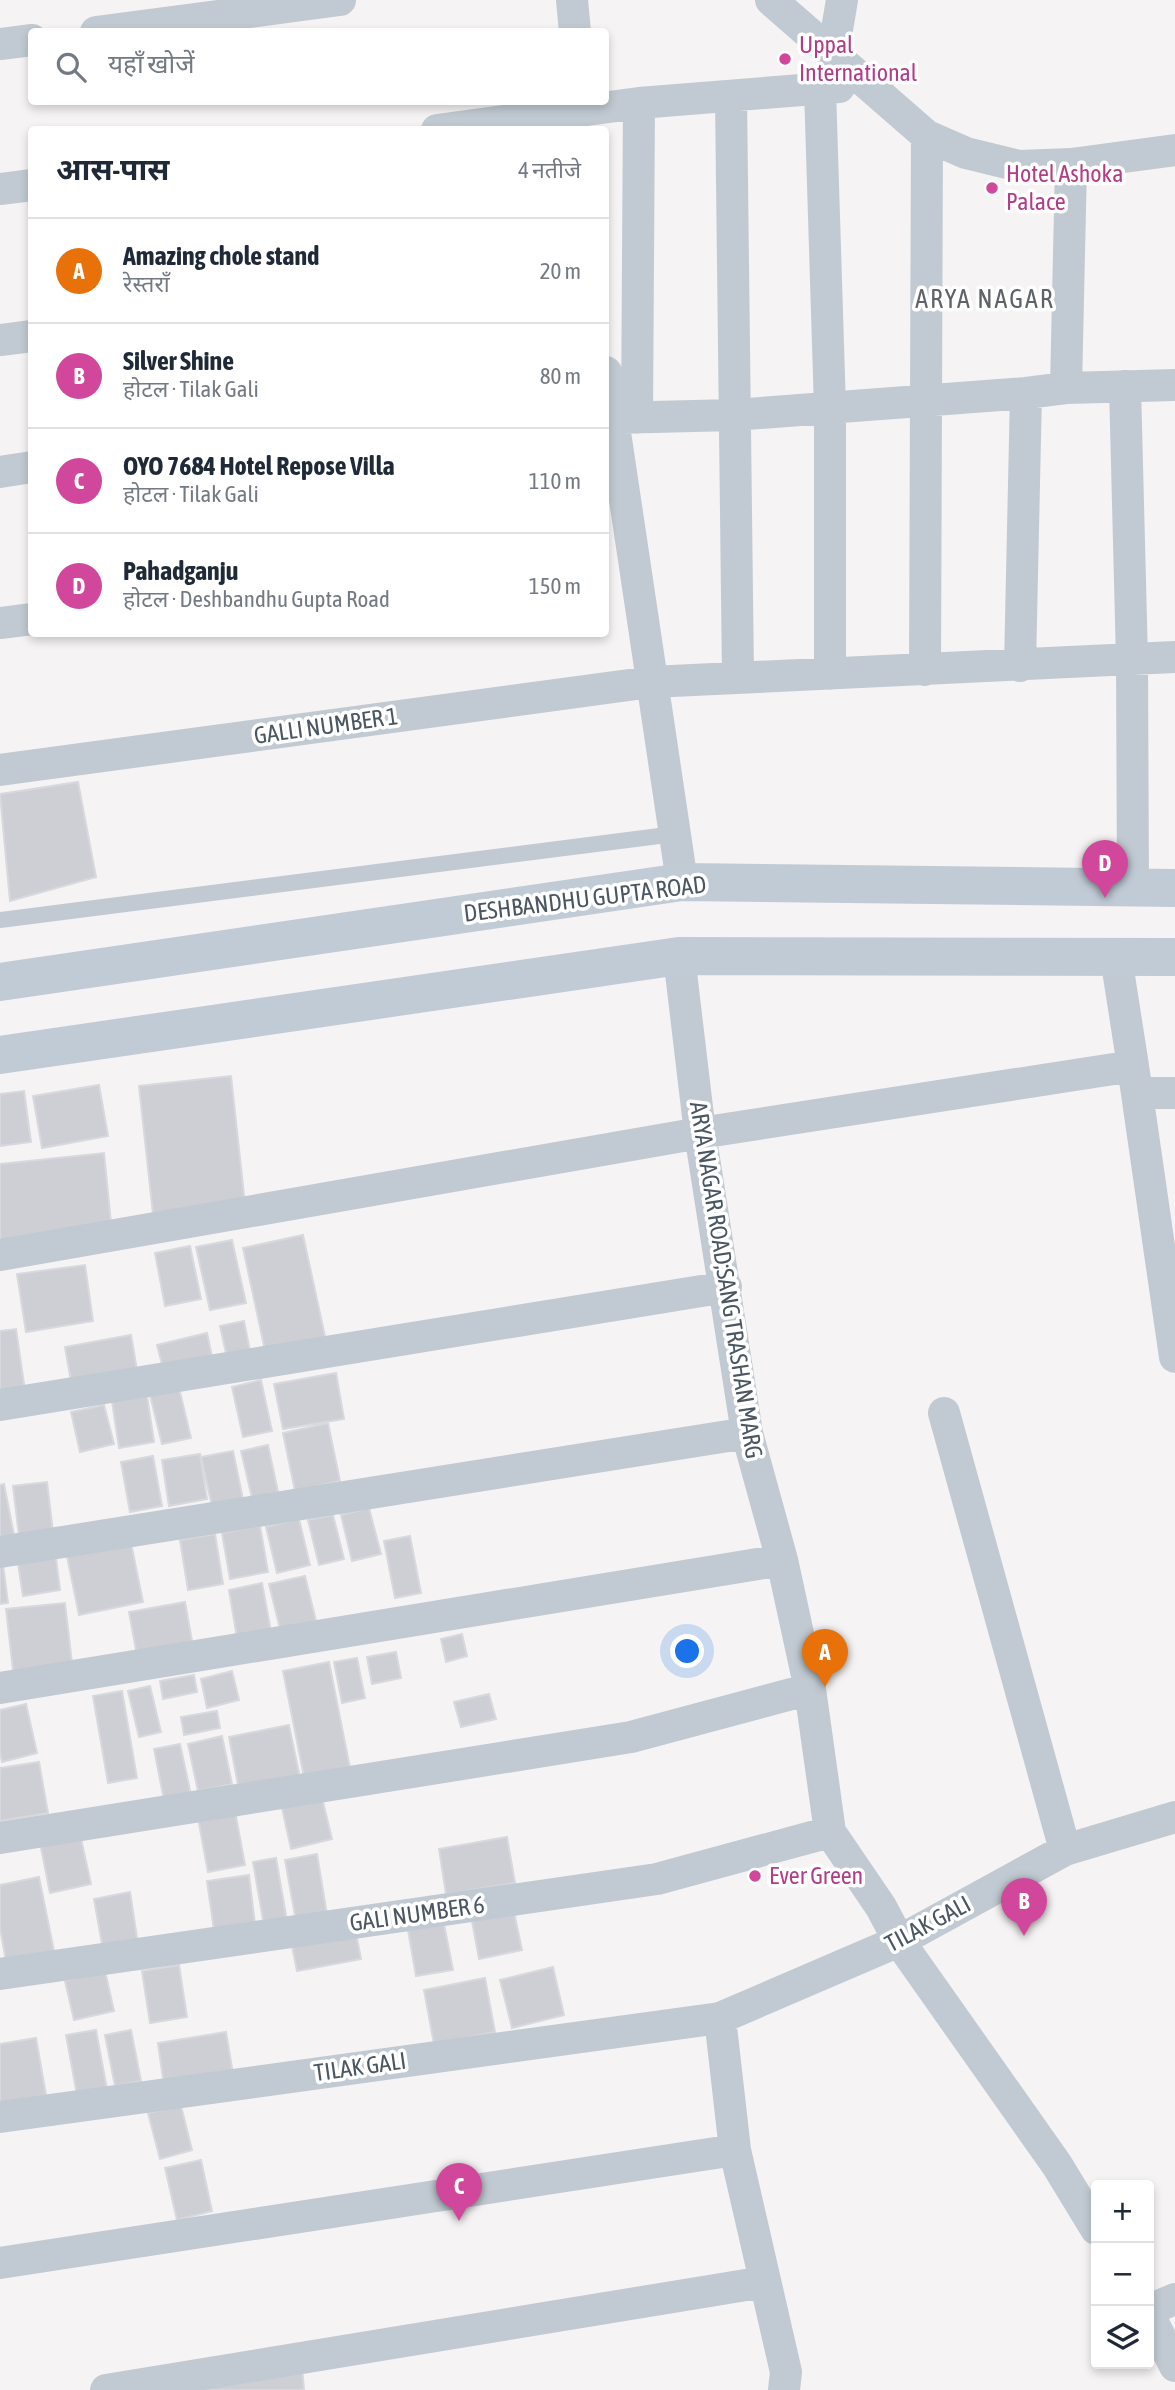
<!DOCTYPE html>
<html lang="hi">
<meta charset="utf-8">
<style>
:root{--surface:#fff;--page:#f6f6f7;--text:#1f2937;--muted:#747a83;--line:#e0e1e3;--accent:#1a73e8}
body{margin:0;font-family:"Asap Condensed","Noto Sans Devanagari",sans-serif;background:var(--page);color:var(--text)}
.controls{position:absolute;right:21px;bottom:21px;display:grid;overflow:hidden;border-radius:7px;box-shadow:0 4px 10px #0003}
.controls button{width:63px;height:63px;display:grid;place-items:center;padding:0;border:0;border-bottom:2px solid var(--line);background:var(--surface);color:var(--text);font:35px sans-serif}
.you{position:absolute;left:688px;top:1652px;width:24px;height:24px;margin:-18px;border:5px solid #fff;border-radius:50%;background:#1a73e8;box-shadow:0 0 0 10px #1a73e833}
.badge{display:grid;place-items:center;width:46px;height:46px;border-radius:50%;background:var(--accent);color:#fff;font-size:23px;font-weight:700}
.pin{position:absolute;translate:-50% -58px;filter:drop-shadow(0 2px 4px #0008)}
.pin::after{content:'';position:absolute;top:37px;width:24px;height:21px;background:inherit;clip-path:polygon(0 0,100% 0,50% 100%)}
.list{margin:0;padding:0;list-style:none}
h2{display:flex;justify-content:space-between;align-items:center;height:91px;margin:0;padding:0 28px;font-size:30px}
h2 small{font-size:23px;font-weight:400;color:var(--muted)}
.list li{display:grid;grid-template-columns:46px 1fr auto;gap:21px;align-items:center;box-sizing:border-box;height:105px;padding:0 28px;border-top:2px solid var(--line)}
.list b{display:block;font-size:26px;white-space:nowrap}
.list p{margin:0;font-size:23px;white-space:nowrap;color:var(--muted)}
.list em{font-size:23px;font-style:normal;color:var(--muted)}
.icon{flex:none;width:38px;height:38px;fill:none;stroke:currentColor;stroke-width:2;stroke-linecap:round;stroke-linejoin:round}
.map{position:relative;flex:none;width:1175px;height:2390px;overflow:hidden}
.search{position:absolute;background:var(--surface);box-shadow:0 4px 10px #0003;left:28px;top:28px;width:581px;height:77px;display:flex;align-items:center;gap:18px;box-sizing:border-box;padding:0 24px;border-radius:7px;color:var(--muted);font-size:26px}
.panel{position:absolute;background:var(--surface);box-shadow:0 4px 10px #0003;left:28px;top:126px;width:581px;height:511px;border-radius:7px}
.map>svg:first-child{display:block}
</style>
<div class="map">
<svg width="1175" height="2390" viewBox="0 0 1175 2390">
<rect width="100%" height="100%" fill="#f5f3f3"/>
<path fill="#cdcfd5" stroke="#d7d9de" stroke-width="2" d="M78 782 96 877 10 901 0 794Z
M231 1076 245 1204 153 1214 139 1086Z
M99 1085 108 1136 42 1148 33 1096Z
M24 1091 31 1142 0 1146V1094Z
M104 1153 112 1233 0 1245V1164Z
M303 1235 326 1341 266 1355 243 1248Z
M232 1240 246 1303 210 1310 196 1247Z
M190 1246 201 1299 165 1306 155 1253Z
M85 1265 93 1321 26 1332 17 1274Z
M244 1321 251 1356 228 1362 220 1326Z
M16 1329 25 1391 0 1394V1331Z
M207 1333 213 1361 164 1372 157 1345Z
M131 1335 138 1376 72 1387 65 1347Z
M336 1373 344 1419 283 1429 274 1384Z
M261 1380 272 1431 243 1437 232 1387Z
M179 1388 191 1438 162 1444 150 1395Z
M147 1396 154 1442 119 1448 112 1401Z
M104 1405 114 1444 80 1452 71 1412Z
M328 1423 340 1481 295 1491 283 1433Z
M268 1445 278 1492 252 1498 241 1451Z
M233 1451 243 1499 212 1506 201 1457Z
M200 1454 207 1499 169 1506 162 1460Z
M153 1456 162 1506 130 1512 121 1462Z
M47 1482 53 1532 19 1536 13 1486Z
M4 1484 14 1535 0 1537V1485Z
M369 1508 381 1554 352 1561 341 1515Z
M333 1515 344 1559 319 1565 308 1520Z
M299 1519 310 1565 277 1573 266 1527Z
M260 1526 268 1572 230 1579 222 1533Z
M215 1534 223 1584 188 1590 180 1540Z
M410 1536 421 1593 395 1598 384 1541Z
M131 1543 143 1602 79 1615 67 1556Z
M55 1551 60 1590 23 1596 17 1557Z
M3 1565 8 1603 0 1604V1566Z
M305 1576 318 1629 282 1637 269 1584Z
M262 1583 272 1637 238 1644 229 1590Z
M185 1602 194 1652 138 1661 129 1612Z
M65 1603 73 1672 14 1679 6 1609Z
M462 1634 467 1656 446 1662 441 1639Z
M396 1652 401 1678 372 1684 367 1657Z
M357 1658 365 1698 342 1703 334 1662Z
M329 1662 350 1768 304 1777 283 1671Z
M232 1671 239 1700 207 1708 201 1679Z
M194 1675 197 1692 163 1699 160 1681Z
M150 1686 161 1732 139 1737 128 1691Z
M122 1691 137 1778 108 1783 93 1696Z
M489 1694 496 1719 461 1727 454 1702Z
M26 1704 37 1753 2 1762 0 1752V1710Z
M217 1711 220 1728 184 1735 181 1717Z
M289 1725 300 1778 239 1790 229 1737Z
M222 1736 232 1784 198 1791 188 1744Z
M180 1744 191 1795 164 1800 154 1749Z
M39 1762 48 1813 0 1821V1768Z
M322 1798 332 1839 291 1849 282 1808Z
M235 1811 245 1865 208 1872 198 1818Z
M80 1834 91 1884 50 1893 40 1843Z
M507 1837 515 1883 446 1894 439 1849Z
M317 1854 327 1915 296 1921 285 1860Z
M276 1858 287 1921 264 1926 253 1862Z
M249 1875 255 1924 214 1930 207 1881Z
M39 1877 54 1951 6 1961 0 1928V1885Z
M130 1892 138 1944 103 1950 94 1899Z
M514 1912 522 1950 479 1959 472 1921Z
M444 1924 453 1970 416 1976 408 1930Z
M356 1933 361 1959 297 1971 292 1946Z
M179 1965 187 2017 150 2023 142 1971Z
M553 1967 564 2015 512 2028 500 1980Z
M105 1971 114 2011 74 2020 65 1981Z
M485 1978 495 2032 434 2044 424 1990Z
M96 2030 107 2089 77 2095 66 2035Z
M131 2030 141 2081 115 2086 105 2035Z
M226 2032 233 2074 164 2086 158 2043Z
M36 2038 46 2095 0 2103V2044Z
M181 2106 192 2150 160 2159 148 2113Z
M201 2160 212 2211 177 2220 165 2168Z
M302 2367 304 2390H186Z"/>
<g fill="none" stroke-linecap="round" stroke-linejoin="round">
<path stroke="#c1cad2" stroke-width="16" d="M0 920 675 834"/>
<path stroke="#c1cad2" stroke-width="32" d="M572 0 575 32
M771 0 927 136 966 153 1019 166 1071 164 1175 150
M96 32 340 0
M0 44 32 40
M833 53 842 0
M820 89 830 408V674
M731 97 738 678
M437 130 639 103 839 87
M0 189 32 185
M0 340 32 336
M606 372 682 882
M1125 386 1132 660 1133 888
M1066 388 1071 164
M612 418 734 415 1026 393 1066 388 1175 385
M637 418 639 103
M0 472 32 467
M0 623 32 619
M1020 666 1026 393
M925 670 927 136
M0 770 651 682 1175 657
M679 956 700 1133 747 1433 782 1560 810 1689 830 1832 881 1907 899 1941 1057 2165 1096 2229
M1133 1066 1175 1357
M1137 1093H1175
M0 1255 700 1133 1133 1066 1116 957
M0 1405 726 1287
M944 1413 1065 1850
M0 1552 747 1433
M0 1688 782 1560
M0 1838 631 1737 810 1689
M0 1974 657 1879 830 1832
M720 2018 735 2150 786 2372 784 2390
M0 2117 720 2018 899 1941 1065 1850 1175 1817
M0 2263 735 2150
M1149 2310 1175 2299
M1149 2315 1175 2366
M106 2390 764 2282"/>
<path stroke="#c1cbd6" stroke-width="38" d="M0 982 682 882 1175 888
M0 1055 679 956 1175 957"/>
</g>
<g fill="#d1479c" stroke="#fff" stroke-width="2.5">
<circle cx="785" cy="59" r="7"/>
<circle cx="992" cy="188" r="7"/>
<circle cx="755" cy="1876" r="7"/>
</g>
<g text-anchor="middle" stroke-width="7" stroke-linejoin="round" paint-order="stroke">
<g font-size="24" fill="#b23c85" stroke="#fff" text-anchor="start">
<text x="799" y="53">Uppal<tspan x="799" dy="28">International</tspan></text>
<text x="1006" y="182">Hotel Ashoka<tspan x="1006" dy="28">Palace</tspan></text>
<text x="769" y="1884">Ever Green</text>
</g>
<g font-size="24" fill="#4a5661" stroke="#fff">
<text transform="translate(326 726) rotate(-8)" y="8">GALLI NUMBER 1</text>
<text transform="translate(585 899) rotate(-7)" y="8">DESHBANDHU GUPTA ROAD</text>
<text transform="translate(726 1280) rotate(81)" y="8">ARYA NAGAR ROAD;SANG TRASHAN MARG</text>
<text transform="translate(417 1914) rotate(-8)" y="8">GALI NUMBER 6</text>
<text transform="translate(928 1924) rotate(-28)" y="8">TILAK GALI</text>
<text transform="translate(360 2067) rotate(-8)" y="8">TILAK GALI</text>
</g>
<g font-size="26" letter-spacing="2" fill="#5f6368" stroke="#fff">
<text x="985" y="308">ARYA NAGAR</text>
</g>
</g>
</svg>
<div class="controls">
<button>+</button>
<button>−</button>
<button><svg class="icon" aria-label="layers" viewBox="0 0 24 24"><path d="M12 4l9 5-9 5-9-5zM3 14l9 5 9-5"/></svg></button>
</div>
<div class="you"></div>
<div class="pin badge" style="left:825px;top:1687px;background:#e8710a">A</div>
<div class="pin badge" style="left:1024px;top:1936px;background:#d1479c">B</div>
<div class="pin badge" style="left:459px;top:2221px;background:#d1479c">C</div>
<div class="pin badge" style="left:1105px;top:898px;background:#d1479c">D</div>
<div class="search"><svg class="icon" aria-label="search" viewBox="0 0 24 24"><circle cx="10" cy="10" r="6"/><path d="M15 15l6 6"/></svg>यहाँ खोजें</div>
<section class="panel">
<h2>आस-पास<small>4 नतीजे</small></h2>
<ul class="list">
<li><span class="badge" style="background:#e8710a">A</span><div><b>Amazing chole stand</b><p>रेस्तराँ</p></div><em>20 m</em></li>
<li><span class="badge" style="background:#d1479c">B</span><div><b>Silver Shine</b><p>होटल · Tilak Gali</p></div><em>80 m</em></li>
<li><span class="badge" style="background:#d1479c">C</span><div><b>OYO 7684 Hotel Repose Villa</b><p>होटल · Tilak Gali</p></div><em>110 m</em></li>
<li><span class="badge" style="background:#d1479c">D</span><div><b>Pahadganju</b><p>होटल · Deshbandhu Gupta Road</p></div><em>150 m</em></li>
</ul>
</section>
</div>
